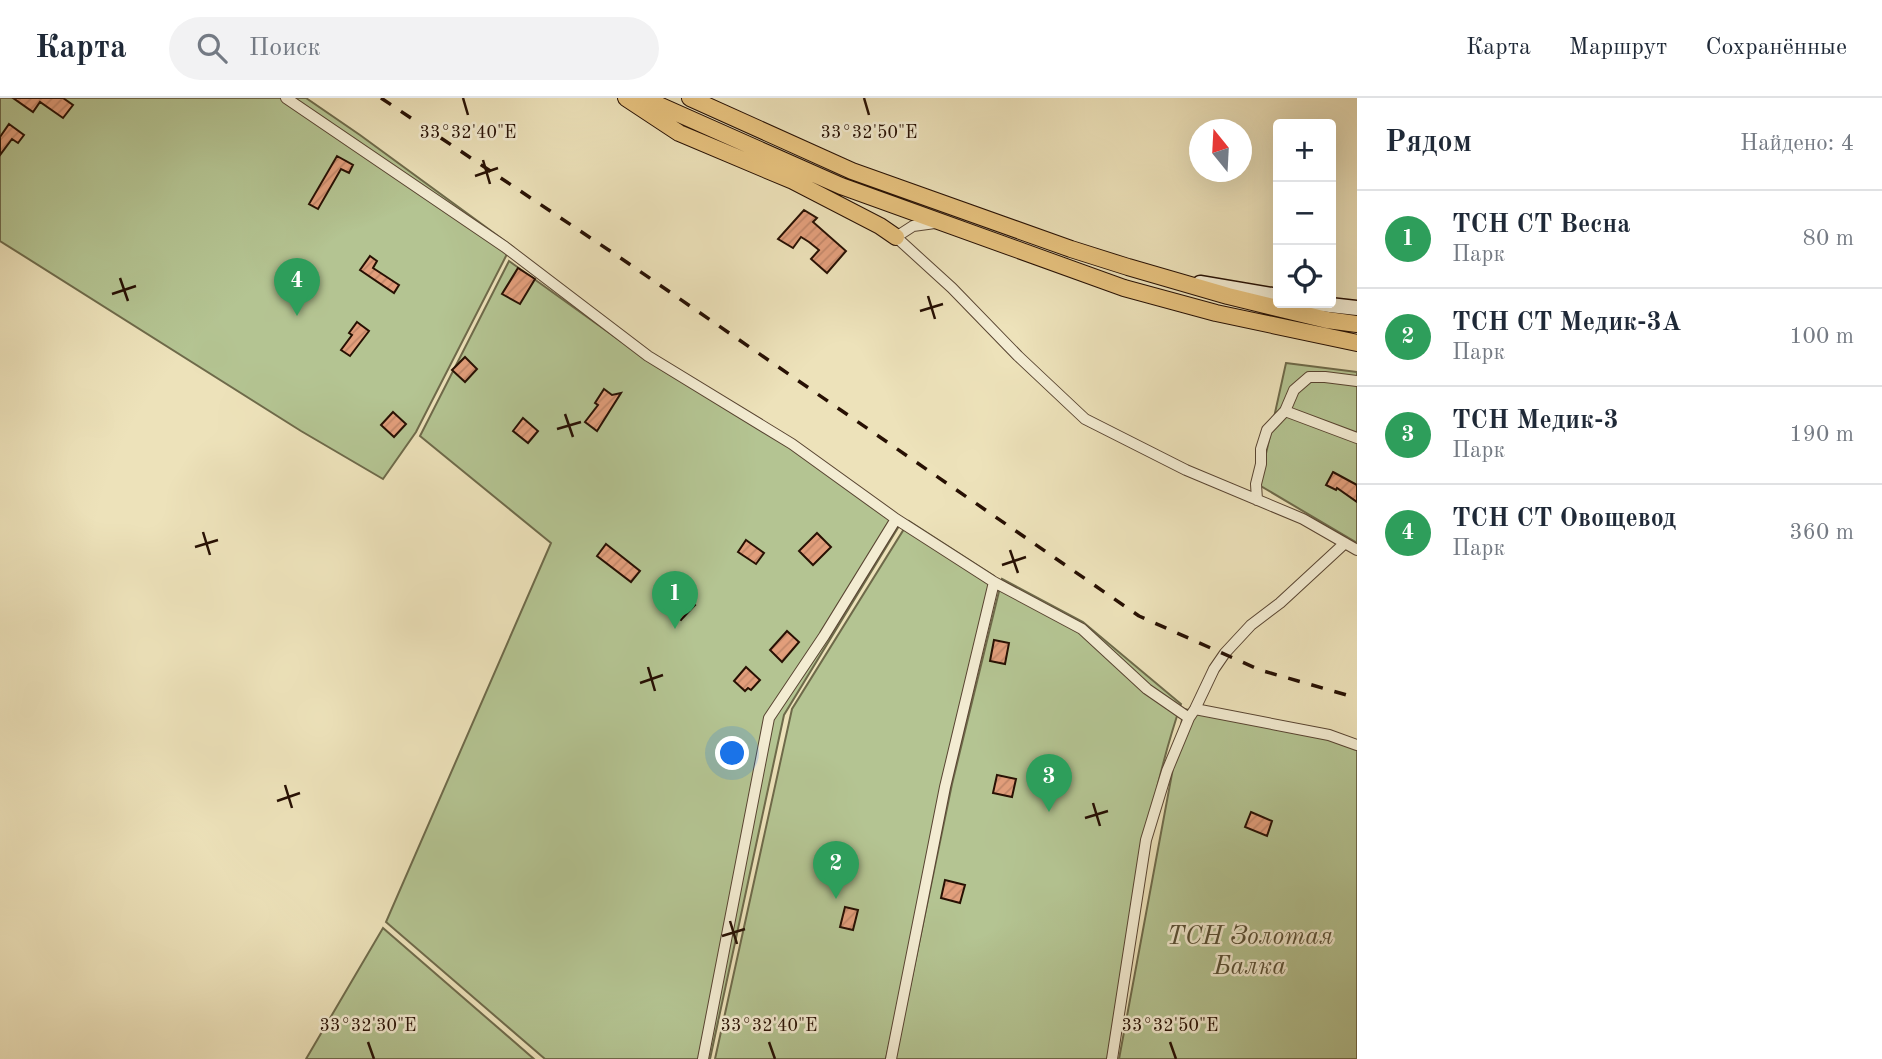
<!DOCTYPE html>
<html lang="ru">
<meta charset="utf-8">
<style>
:root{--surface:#fff;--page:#f2f2f3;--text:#1f2937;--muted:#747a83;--line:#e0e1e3;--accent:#0b8043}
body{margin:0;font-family:"Old Standard TT",serif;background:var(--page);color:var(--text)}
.controls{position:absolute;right:21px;top:21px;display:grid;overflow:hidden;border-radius:7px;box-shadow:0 7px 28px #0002}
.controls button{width:63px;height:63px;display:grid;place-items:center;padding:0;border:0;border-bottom:2px solid var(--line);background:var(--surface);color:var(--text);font:35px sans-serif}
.compass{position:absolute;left:1189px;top:21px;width:63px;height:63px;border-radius:50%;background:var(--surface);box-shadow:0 7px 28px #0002;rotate:342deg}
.you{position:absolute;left:733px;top:656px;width:24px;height:24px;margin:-18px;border:5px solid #fff;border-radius:50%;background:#1a73e8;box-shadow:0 0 0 10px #1a73e833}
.badge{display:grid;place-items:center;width:46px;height:46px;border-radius:50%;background:var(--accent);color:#fff;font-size:23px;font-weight:700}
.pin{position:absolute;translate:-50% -58px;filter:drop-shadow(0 2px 4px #0008)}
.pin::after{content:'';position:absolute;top:37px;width:24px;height:21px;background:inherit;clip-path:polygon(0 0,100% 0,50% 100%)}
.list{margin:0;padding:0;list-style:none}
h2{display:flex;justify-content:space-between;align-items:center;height:91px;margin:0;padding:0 28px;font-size:30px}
h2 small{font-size:23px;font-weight:400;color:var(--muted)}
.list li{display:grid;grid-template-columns:46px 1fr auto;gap:21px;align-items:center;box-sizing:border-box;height:98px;padding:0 28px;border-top:2px solid var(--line)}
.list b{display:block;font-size:26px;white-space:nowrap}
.list p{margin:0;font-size:23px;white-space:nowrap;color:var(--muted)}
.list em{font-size:23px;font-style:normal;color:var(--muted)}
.icon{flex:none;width:38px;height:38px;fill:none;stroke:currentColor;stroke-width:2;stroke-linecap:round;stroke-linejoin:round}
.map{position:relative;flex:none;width:1357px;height:961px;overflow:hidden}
header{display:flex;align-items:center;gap:42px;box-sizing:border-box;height:98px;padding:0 35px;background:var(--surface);border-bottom:2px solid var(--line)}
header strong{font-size:33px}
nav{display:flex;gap:38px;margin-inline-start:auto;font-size:24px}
.search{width:490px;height:63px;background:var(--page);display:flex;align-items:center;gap:18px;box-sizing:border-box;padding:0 24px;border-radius:38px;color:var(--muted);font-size:26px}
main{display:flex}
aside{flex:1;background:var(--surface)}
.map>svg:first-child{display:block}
</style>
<header>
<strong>Карта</strong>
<div class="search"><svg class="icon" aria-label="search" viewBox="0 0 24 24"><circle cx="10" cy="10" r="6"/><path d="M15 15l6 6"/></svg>Поиск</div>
<nav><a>Карта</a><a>Маршрут</a><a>Сохранённые</a></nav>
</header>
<main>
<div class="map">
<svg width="1357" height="961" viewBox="0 0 1357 961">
<defs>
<pattern id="building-hatch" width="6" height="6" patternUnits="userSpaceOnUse" patternTransform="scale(1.75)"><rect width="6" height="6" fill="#e29e7b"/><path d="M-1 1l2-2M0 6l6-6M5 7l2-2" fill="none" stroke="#c28769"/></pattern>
</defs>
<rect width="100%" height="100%" fill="#ede2ba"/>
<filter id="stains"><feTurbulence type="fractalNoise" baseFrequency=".00286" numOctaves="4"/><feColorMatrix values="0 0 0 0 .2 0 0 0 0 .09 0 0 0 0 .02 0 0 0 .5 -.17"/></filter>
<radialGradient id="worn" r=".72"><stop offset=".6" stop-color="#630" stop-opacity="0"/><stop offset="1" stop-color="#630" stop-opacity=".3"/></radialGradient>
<path fill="#b4c492" stroke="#6e6a4a" stroke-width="2" d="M0 0H306L360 37 513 149 506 158 416 334 383 381 301 333 0 143Z
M509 163 654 267 802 357 899 428 784 617 710 961H545L386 824 551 445 420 338Z
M1286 265 1357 274V445L1259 387Z
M909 423 994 478 886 961H715L792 611Z
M1002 481 1083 524 1181 606C1142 720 1130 843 1112 961H895L952 686Z
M1184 611 1357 647V961H1119Z
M383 830 534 961H306Z"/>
<path fill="url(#building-hatch)" stroke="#271003" stroke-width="2" d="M13 0H63L73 7 63 20 40 4 33 14Z
M9 26 24 37 18 45 12 41 0 57V39Z
M337 58 353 67 349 75 341 71 318 111 309 106Z
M804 112 817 120 813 124 846 153 827 175 811 161 819 152 809 144 801 139 793 150 778 141Z
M370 158 377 163 373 170 399 187 394 195 360 172Z
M518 170 535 181 520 206 502 196Z
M357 224 369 233 350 258 341 252 352 237 349 235Z
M465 259 477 271 465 284 452 272Z
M604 291 612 297 621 295 597 333 585 324 598 307 595 305Z
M393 314 406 326 394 339 381 327Z
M523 320 538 333 528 345 513 333Z
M1333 374 1357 387V404L1337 390 1336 392 1326 387Z
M817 435 831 449 813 467 799 453Z
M746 442 764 455 756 466 738 454Z
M606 446 640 473 631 484 597 458Z
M684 498 695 507 681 522 670 513Z
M787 533 799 544 782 564 770 552Z
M994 542 1009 545 1005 566 990 563Z
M746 569 760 582 751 592 748 590 745 593 734 583Z
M997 677 1016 681 1012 699 993 695Z
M1251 714 1272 723 1267 738 1245 729Z
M945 782 965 787 960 805 941 800Z
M845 809 858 812 853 832 840 829Z"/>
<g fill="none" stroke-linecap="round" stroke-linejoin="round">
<g stroke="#584431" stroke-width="12">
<path id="minor" d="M286 0 505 149 648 258 792 346 896 421 994 484 1082 531 1147 591 1189 620
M935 125 913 128 896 139 952 190 1018 258 1085 321 1186 372 1303 421 1357 452
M1285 313 1357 340
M1257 402 1256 386 1261 366V351L1267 332 1285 313 1294 292 1309 279H1325L1357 283
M1195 611 1329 637 1357 647
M703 961 769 620 824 538 896 421
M891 961 945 689 994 484
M1112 961 1146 742 1167 673 1189 620 1195 611 1214 571 1225 555 1251 527 1280 505 1345 445"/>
</g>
<g stroke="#271003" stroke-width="17">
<path id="secondary" d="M1200 185 1278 198
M1312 205 1357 210"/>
</g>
<g stroke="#271003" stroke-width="18">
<path id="primary" d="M626 0 679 35 793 83 880 128 896 139
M643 0 841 88 1124 190 1216 215 1357 245
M690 0 852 73 1071 151 1128 169 1228 198 1327 222 1357 226"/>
</g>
<use href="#minor" stroke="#f3ecd2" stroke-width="10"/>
<use href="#secondary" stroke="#f3ecd2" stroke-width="14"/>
<use href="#primary" stroke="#e6c17d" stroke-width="16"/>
<path stroke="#271003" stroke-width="3.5" stroke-dasharray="12 12" stroke-linecap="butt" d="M381 0 622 161 1139 518 1260 572 1357 600"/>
</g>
<path fill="none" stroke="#271003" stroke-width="2.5" d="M463 0 468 17M864 0 869 17M483 62 490 86M475 78 498 70M120 180 128 203M112 196 136 188M928 198 935 221M920 213 943 206M565 316 573 339M557 331 581 324M203 434 210 457M195 449 218 442M1010 452 1018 475M1002 467 1026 459M648 569 655 593M640 585 663 577M285 687 292 710M277 703 300 695M1093 705 1100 728M1085 720 1108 713M730 823 737 846M722 838 745 831M368 944 374 961M769 944 775 961M1170 944 1176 961"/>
<g text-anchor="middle" stroke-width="5" stroke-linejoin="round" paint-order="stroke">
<g font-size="26" font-style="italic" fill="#584f35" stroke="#f3ecd2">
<text x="1250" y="846">ТСН Золотая<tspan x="1250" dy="30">Балка</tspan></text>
</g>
</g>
<g font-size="18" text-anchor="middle" fill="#271003" stroke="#f3ecd2" stroke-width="5" stroke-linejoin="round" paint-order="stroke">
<text x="468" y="40">33°32'40"E</text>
<text x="869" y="40">33°32'50"E</text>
<text x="368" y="933">33°32'30"E</text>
<text x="769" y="933">33°32'40"E</text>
<text x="1170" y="933">33°32'50"E</text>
</g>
<rect width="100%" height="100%" filter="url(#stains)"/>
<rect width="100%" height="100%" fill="url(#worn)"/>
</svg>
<div class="controls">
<button>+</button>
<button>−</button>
<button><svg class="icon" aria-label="locate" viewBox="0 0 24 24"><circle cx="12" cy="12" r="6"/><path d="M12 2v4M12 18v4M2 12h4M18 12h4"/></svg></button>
</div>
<svg class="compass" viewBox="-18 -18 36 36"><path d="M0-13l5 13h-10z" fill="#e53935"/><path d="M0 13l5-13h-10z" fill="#747a83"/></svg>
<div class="you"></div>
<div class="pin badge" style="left:675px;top:531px;background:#2e9e5b">1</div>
<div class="pin badge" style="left:836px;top:801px;background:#2e9e5b">2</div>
<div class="pin badge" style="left:1049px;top:714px;background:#2e9e5b">3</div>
<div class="pin badge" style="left:297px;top:218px;background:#2e9e5b">4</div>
</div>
<aside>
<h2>Рядом<small>Найдено: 4</small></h2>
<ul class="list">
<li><span class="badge" style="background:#2e9e5b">1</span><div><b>ТСН СТ Весна</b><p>Парк</p></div><em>80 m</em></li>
<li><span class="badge" style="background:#2e9e5b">2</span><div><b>ТСН СТ Медик-3А</b><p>Парк</p></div><em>100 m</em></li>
<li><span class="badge" style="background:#2e9e5b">3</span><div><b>ТСН Медик-3</b><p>Парк</p></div><em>190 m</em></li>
<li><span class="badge" style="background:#2e9e5b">4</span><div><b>ТСН СТ Овощевод</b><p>Парк</p></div><em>360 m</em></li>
</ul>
</aside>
</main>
